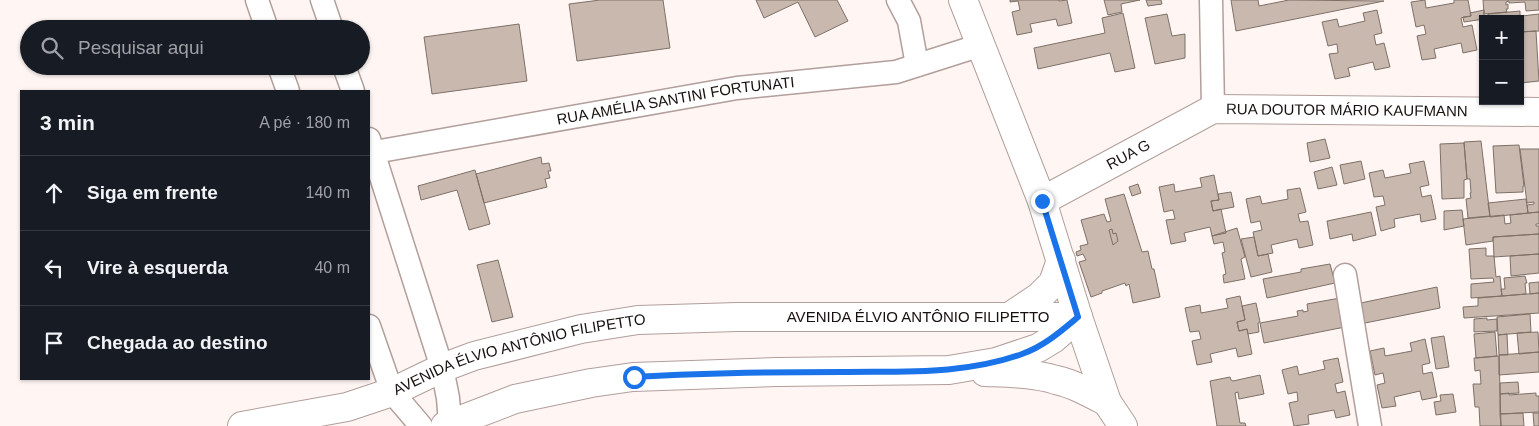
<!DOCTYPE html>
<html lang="pt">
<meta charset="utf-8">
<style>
:root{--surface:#171b24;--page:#20242c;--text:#f1f3f6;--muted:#9ea1a6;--line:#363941}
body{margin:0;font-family:Arial,sans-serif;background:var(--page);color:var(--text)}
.controls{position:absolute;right:15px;top:15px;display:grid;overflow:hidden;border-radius:0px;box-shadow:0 1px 4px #0004}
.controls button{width:45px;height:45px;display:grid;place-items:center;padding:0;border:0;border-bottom:1px solid var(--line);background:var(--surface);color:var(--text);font:25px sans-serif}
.stop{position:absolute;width:15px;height:15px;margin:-11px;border:4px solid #1a73e8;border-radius:50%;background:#fff}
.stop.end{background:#1a73e8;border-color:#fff;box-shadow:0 1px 5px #0008}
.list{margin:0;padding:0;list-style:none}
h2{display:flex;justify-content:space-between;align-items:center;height:65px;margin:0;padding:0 20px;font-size:21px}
h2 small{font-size:16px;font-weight:400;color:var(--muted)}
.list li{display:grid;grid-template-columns:32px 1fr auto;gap:15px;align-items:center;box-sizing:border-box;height:75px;padding:0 20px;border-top:1px solid var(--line)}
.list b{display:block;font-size:19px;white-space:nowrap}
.list em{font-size:16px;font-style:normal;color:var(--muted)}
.icon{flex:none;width:28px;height:28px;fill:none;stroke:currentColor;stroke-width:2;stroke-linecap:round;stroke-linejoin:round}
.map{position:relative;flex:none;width:1539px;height:426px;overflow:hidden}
.search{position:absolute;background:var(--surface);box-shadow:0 1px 4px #0004;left:20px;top:20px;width:350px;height:55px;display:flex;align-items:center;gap:12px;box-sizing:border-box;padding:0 18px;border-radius:28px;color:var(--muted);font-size:19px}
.panel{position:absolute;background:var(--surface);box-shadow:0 1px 4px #0004;left:20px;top:90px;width:350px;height:290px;border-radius:0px}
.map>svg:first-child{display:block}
</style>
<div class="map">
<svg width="1539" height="426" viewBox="0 0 1539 426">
<rect width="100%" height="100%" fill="#fff6f4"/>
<path fill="#c8b8ae" stroke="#7f7067" d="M600 0H663L670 48 577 61 569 4Z
M756 0H837L848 21 815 37 798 2 764 18Z
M1010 0H1059V1L1067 0 1072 23 1058 26 1056 19 1030 24 1032 32 1017 35 1012 12 1020 10 1018 1 1010 2Z
M1104 0H1140L1121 4 1122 12 1108 15Z
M1146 0H1161L1162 4 1148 6Z
M1231 0H1258L1259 6 1289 0 1384 1 1236 31Z
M1425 0 1426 8 1454 3V0H1468L1471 16 1461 18 1463 27 1472 25 1477 50 1463 53 1461 43 1434 49 1436 58 1422 60 1417 36 1426 34 1424 25 1416 27 1411 2Z
M1483 0H1539V10L1526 11 1525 2 1509 3V1L1506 2V5L1508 4V9H1506L1507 12 1484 14Z
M1377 10 1382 33 1374 35 1376 45 1384 43 1390 67 1375 70 1373 62 1348 68 1350 76 1335 79 1329 54 1338 53 1337 44 1328 46 1322 22 1337 19 1339 27 1348 25 1365 21 1363 13Z
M1484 10V19L1464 22 1463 17 1471 16 1470 13Z
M1520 11V19H1488V14Z
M1123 13 1135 68 1115 72 1110 53 1038 69 1034 48 1105 33 1102 18Z
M1167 14 1172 36 1185 34V58L1155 64 1145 18Z
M1539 14V31L1520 32V20L1521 24H1523L1522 16Z
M519 24 527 81 432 94 424 37Z
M1536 31 1539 81 1521 83 1520 32Z
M1325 139 1330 158 1310 162 1307 143Z
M1481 141 1490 216 1468 218 1466 199 1471 198 1470 193H1471L1470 179H1467L1464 142Z
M1464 143 1467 179 1464 180V198L1442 199 1440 144Z
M1519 145 1524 186H1523V192L1496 193 1493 146Z
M1520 149H1539V212L1528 213 1527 205 1534 204V202L1527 203Z
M541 157 542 164 549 163 551 171H548L550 178 545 179 547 187 484 203 476 174Z
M1361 161 1365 179 1344 184 1340 165Z
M1424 161 1429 185 1420 187 1422 197 1431 195 1436 219 1421 222 1420 214 1394 219 1395 227 1381 231 1376 207 1385 205 1383 196 1374 197 1369 173 1383 170 1385 178 1411 173 1409 164Z
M1332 167 1337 185 1318 189 1314 172Z
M475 170 490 224 469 230 457 190 421 200 418 186Z
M1214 175 1219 200 1211 201 1213 211 1221 209 1226 233 1212 236 1210 227 1184 233 1186 241 1171 244 1166 220 1175 219 1173 210 1164 212 1159 187 1174 184 1175 192 1202 187 1200 178Z
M1138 184 1141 193 1132 196 1129 187Z
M1300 188 1306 212 1298 214 1300 222 1308 221 1313 245 1299 248 1297 239 1271 245 1273 253 1258 256 1253 232 1262 230 1260 221 1251 223 1246 199 1260 196 1262 204 1288 199 1287 190Z
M1231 192 1234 207 1213 211 1211 201 1219 200 1218 194Z
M1124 194 1142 252 1148 251 1152 269H1154L1160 297 1133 303 1129 284 1126 286 1125 283 1102 291V293L1091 297 1079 262 1086 260 1083 254 1077 256 1076 252 1081 250 1080 246 1088 244 1081 220 1104 214 1107 222 1111 221 1105 199Z
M1526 199 1528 213 1490 217 1488 203Z
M1462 210 1464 226 1444 230V211Z
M1371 212 1376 235 1353 241 1352 234 1330 239 1327 221Z
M1539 212V224H1536V226H1539V234L1493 237V241L1466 245 1463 219 1504 215 1505 224 1511 223 1510 215Z
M1237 228 1245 257 1241 259 1245 279 1224 283 1223 275 1226 274 1222 253 1225 252 1223 242 1214 244 1212 236Z
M1112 229 1113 234 1116 233 1118 241 1113 245 1109 230Z
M1539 234V254L1494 257 1493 237Z
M1254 237 1258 256 1268 254 1272 272 1251 277 1241 239Z
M1486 248V256H1494L1496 277 1500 276 1502 296 1471 298V284L1494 282 1493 278 1471 279 1469 249Z
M1539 254V273L1511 276 1510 256Z
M498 260 513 317 492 322 477 265Z
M1330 264 1335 283 1267 298 1263 279 1301 272V269Z
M1525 276 1527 283H1525L1526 294 1502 296 1501 289H1505L1504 278Z
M1539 282V293L1530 294 1529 283Z
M1437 287 1440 308 1360 324 1356 304Z
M1539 293V313L1464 318 1463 307 1478 306V298Z
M1240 296 1245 320 1237 322 1239 331 1247 329 1252 354 1238 357 1236 348 1210 354 1212 362 1197 365 1192 341 1201 339 1199 331 1190 332 1185 308 1200 305 1201 313 1228 308 1226 299Z
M1340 298 1345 327 1264 343 1260 323 1298 316 1297 311 1303 310V312L1308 311 1307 304Z
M1256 303 1260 322 1258 323 1259 332 1248 334 1247 329 1239 331 1237 322 1245 320 1242 306Z
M1530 314 1531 332 1498 335 1497 317Z
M1487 318V320L1497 319V331L1474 332V319Z
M1495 332 1497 356 1476 358 1474 334Z
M1538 332 1539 352 1519 354 1517 333Z
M1507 334 1508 355H1499L1498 335Z
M1444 336 1449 367 1436 369 1431 338Z
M1425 339 1430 363 1422 365 1423 374 1432 372 1437 397 1422 400 1420 391 1394 397 1396 406 1382 408 1377 385 1385 383 1383 373 1375 375 1370 351 1384 348 1385 356 1412 351 1410 343Z
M1539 352V372L1499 375V355Z
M1499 356 1501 426H1480L1479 407H1475L1473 384H1481L1480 370 1475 371 1474 358Z
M1338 358 1343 382 1335 384 1337 393 1345 391 1350 415 1336 418 1334 410 1308 415 1309 424 1294 426 1289 403 1298 401 1297 392 1288 394 1282 370 1297 366 1299 375 1325 369 1323 361Z
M1260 375 1264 394 1239 399 1238 392 1235 393 1240 423H1245L1246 426H1217L1210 381 1230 377 1231 380 1233 381Z
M1518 382 1519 393 1500 394V383Z
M1509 393V395L1536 393V396H1539V412L1500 414V394Z
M1453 394 1456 412 1436 415 1434 402 1441 401 1440 395Z
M1523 413 1524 426H1501L1500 414Z
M1533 413H1539V426H1534Z"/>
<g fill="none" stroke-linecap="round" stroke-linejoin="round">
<g stroke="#b29e9a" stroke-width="25">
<g id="minor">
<path d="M257 0 267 29"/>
<path d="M322 0 332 29"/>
<path d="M898 0 909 21 917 65"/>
<path d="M1211 0 1213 109"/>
<path d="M279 66 288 91"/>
<path d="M344 66 353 91"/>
<path d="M369 139 442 368 448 398 450 424"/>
<path id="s1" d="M369 153 737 88 896 72 981 45"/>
<path d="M1345 275 1370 426"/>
<path d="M369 326 392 392 421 426"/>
</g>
</g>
<g stroke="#b29e9a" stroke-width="30">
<g id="tertiary">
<path id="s2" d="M1042 201 1213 109 1539 112"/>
</g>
</g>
<g stroke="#b29e9a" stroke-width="30">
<g id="secondary">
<path d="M963 0 1042 201 1078 317 1107 402 1123 426"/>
<path d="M1009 317 1039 297 1053 283 1061 260"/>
<path d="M985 372C1009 373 1033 373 1056 380 1074 384 1090 393 1107 402"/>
<path id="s3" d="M242 426 347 407 392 392 442 368 474 356 581 329 638 320 737 317H1078"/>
<path d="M445 426 515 399 591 383 633 377 777 372 949 370 996 362 1038 348 1053 339 1078 317"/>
</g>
</g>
<use href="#minor" stroke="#fff" stroke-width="22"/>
<use href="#tertiary" stroke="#fff" stroke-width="28"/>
<use href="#secondary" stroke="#fff" stroke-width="28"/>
</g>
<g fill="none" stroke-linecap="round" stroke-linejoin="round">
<path stroke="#1a73e8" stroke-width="6" d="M634 377C703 373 772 372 842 372 902 371 964 375 1022 354 1044 346 1060 332 1078 317L1042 201"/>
</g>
<g text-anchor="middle" stroke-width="4" stroke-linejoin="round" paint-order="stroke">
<g font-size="15" fill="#18110f" stroke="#fff">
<text dy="5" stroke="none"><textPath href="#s1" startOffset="311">RUA AMÉLIA SANTINI FORTUNATI</textPath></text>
<text dy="5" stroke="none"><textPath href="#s2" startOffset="328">RUA DOUTOR MÁRIO KAUFMANN</textPath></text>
<text dy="5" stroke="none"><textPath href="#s2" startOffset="98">RUA G</textPath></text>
<text dy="5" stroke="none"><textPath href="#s3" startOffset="692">AVENIDA ÉLVIO ANTÔNIO FILIPETTO</textPath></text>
<text dy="5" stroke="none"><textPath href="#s3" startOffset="288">AVENIDA ÉLVIO ANTÔNIO FILIPETTO</textPath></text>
</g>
</g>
</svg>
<div class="controls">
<button>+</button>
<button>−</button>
</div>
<div class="stop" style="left:634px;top:377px"></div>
<div class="stop end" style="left:1042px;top:201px"></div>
<div class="search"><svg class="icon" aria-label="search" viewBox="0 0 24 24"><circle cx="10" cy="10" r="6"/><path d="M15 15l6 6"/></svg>Pesquisar aqui</div>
<section class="panel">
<h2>3 min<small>A pé · 180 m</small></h2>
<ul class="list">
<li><svg class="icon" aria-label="ahead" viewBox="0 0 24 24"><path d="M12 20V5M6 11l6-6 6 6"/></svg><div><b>Siga em frente</b></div><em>140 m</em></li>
<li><svg class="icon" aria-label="left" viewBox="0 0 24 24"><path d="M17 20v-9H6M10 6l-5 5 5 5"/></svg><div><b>Vire à esquerda</b></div><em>40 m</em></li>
<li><svg class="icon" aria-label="arrive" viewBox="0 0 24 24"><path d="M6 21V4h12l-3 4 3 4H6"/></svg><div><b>Chegada ao destino</b></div></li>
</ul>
</section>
</div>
